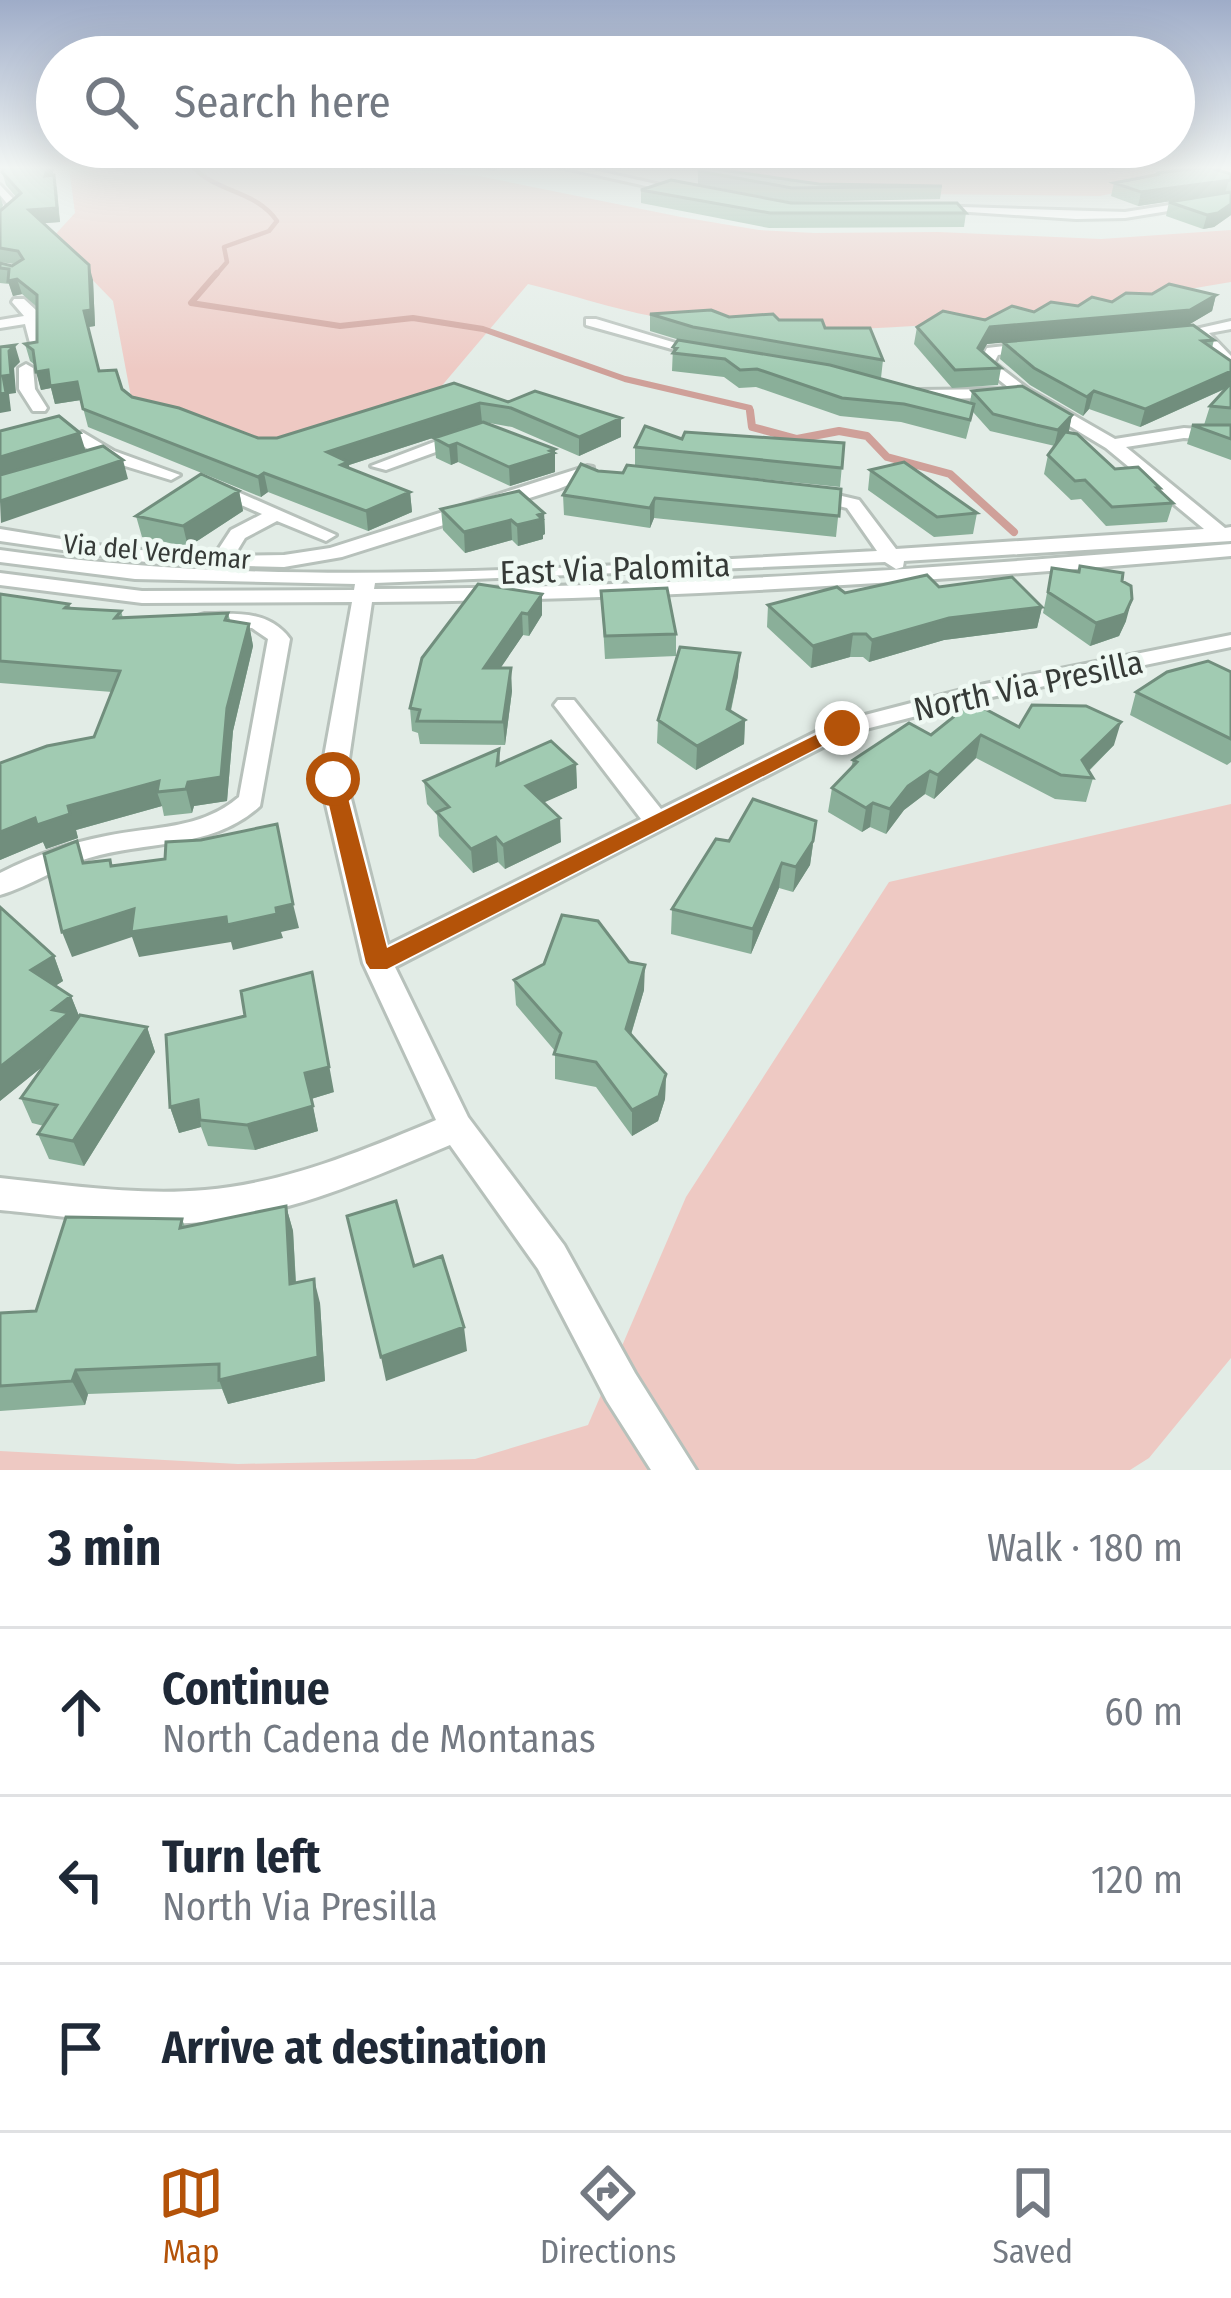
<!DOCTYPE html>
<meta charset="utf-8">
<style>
:root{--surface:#fff;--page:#f6f6f7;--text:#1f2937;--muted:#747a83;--line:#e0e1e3;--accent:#b45309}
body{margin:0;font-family:"Fira Sans Condensed",sans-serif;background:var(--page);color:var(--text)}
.stop{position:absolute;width:36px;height:36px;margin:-27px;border:9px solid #b45309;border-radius:50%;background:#fff}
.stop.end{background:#b45309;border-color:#fff;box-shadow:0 3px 12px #0008}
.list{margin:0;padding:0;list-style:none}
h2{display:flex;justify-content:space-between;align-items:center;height:156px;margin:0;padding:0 48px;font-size:51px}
h2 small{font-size:39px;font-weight:400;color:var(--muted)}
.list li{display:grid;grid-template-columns:78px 1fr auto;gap:36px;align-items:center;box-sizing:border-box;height:168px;padding:0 48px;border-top:3px solid var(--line)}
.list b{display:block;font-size:45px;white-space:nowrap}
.list p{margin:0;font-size:39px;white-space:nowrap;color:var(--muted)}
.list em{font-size:39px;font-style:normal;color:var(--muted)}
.icon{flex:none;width:66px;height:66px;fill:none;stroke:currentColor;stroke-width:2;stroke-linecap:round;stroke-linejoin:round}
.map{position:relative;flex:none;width:1231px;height:1470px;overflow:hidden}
.search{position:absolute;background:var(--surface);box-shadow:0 12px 48px #0002;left:36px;right:36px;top:36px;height:132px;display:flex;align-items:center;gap:30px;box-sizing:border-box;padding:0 42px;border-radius:66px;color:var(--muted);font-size:45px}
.sheet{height:660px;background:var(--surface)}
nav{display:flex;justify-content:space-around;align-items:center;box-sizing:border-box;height:168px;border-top:3px solid var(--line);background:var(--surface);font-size:33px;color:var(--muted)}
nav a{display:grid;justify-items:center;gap:6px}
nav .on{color:var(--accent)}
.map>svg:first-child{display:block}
</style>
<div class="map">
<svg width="1231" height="1470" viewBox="0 0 1231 1470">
<rect width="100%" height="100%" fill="#e2ece6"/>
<path fill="#eec9c3" d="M59 166H318L479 176 681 217 759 230 814 233 938 232 1101 239 1231 230V282C1051 313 871 344 688 322 635 316 580 297 528 284L423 408 270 450 131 397 113 301 52 238 75 213 69 168Z
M676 166H1231V182L1193 176 1100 196 823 193 754 184Z
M1231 804V1358L1149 1458 1130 1470H0V1451L238 1464 475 1459 588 1425 686 1197 889 882Z"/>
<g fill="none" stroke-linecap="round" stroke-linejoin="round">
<path stroke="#cfa099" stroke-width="4.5" d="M192 166C216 193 256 190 277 221L269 231 224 247 227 262 215 276"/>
<path stroke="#cfa099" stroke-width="6" d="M217 273 191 303 340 326 413 318 483 329 625 379 750 408 751 414"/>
<path stroke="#cfa099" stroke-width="8" d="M750 411 752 427 797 439 839 431 867 436 887 457 950 474 1014 532"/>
<g stroke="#b7c1bb" stroke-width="6">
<path id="minor" d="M556 166H576L687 191 682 194Z
M0 185 20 206 0 222V213L9 206 0 195Z
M1201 200 1205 205 1125 218 1076 219 926 209 931 206 1125 212Z
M14 299H24L37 311 40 343H30L25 324 0 328V320L24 316 12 302Z
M586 319H596L709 353 697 356 586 325Z
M1231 321V329L1209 333 1231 356V369L1196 336 1172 340 1165 336Z
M1030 343 1035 344V350L998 355 994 363 1028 389 1115 439 1184 428 1231 431V441L1184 438 1126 447 1225 528 1231 527V541L904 561 903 567 896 569 885 562 375 583 374 589C660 588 946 568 1231 544V556C946 581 659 600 372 602L346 779 388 945 641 819 558 710 554 705 558 700H574L661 809 834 723 985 684 1231 635V647L987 698 850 733 395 967 468 1117 564 1245 635 1373 696 1470H651L607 1401 538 1269 450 1145C371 1178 289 1215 203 1222 136 1228 67 1216 0 1210V1178C67 1185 137 1196 205 1190 286 1183 362 1151 436 1120L363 963 320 779 352 602 142 603 0 585V573L142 591 354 590 355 584 135 579 0 562V550C289 592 586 566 877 551L847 508 806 498 803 494 812 489 859 500 896 549 1204 529 1106 448 1018 395 979 364 987 348Z
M26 364 33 368 35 389 47 408 45 411H33L19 389V368Z
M1003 389 1011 394 1008 397 918 400 910 395 918 390Z
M463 431 471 436 469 440 386 470 371 466Z
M82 432 114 451 180 475 171 480 102 459 76 441 74 437Z
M587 466 593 467V475L558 489 342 557 284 567 160 564 0 541V529L116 548 214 556 231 530 262 514 209 491V483L215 482 336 535 326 541 277 521 245 538 234 556 284 555 330 548Z
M205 614C237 614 269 610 290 639L260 806C212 850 148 840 89 858 58 867 30 886 0 895V873C34 856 69 843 106 836 153 826 201 830 239 797L268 639 252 628 198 624 194 620 198 616Z"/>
</g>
<use href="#minor" fill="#fff" fill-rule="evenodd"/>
</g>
<path fill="#8aaf99" d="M5 166H55L52 175 57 188 60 222 44 223 93 280 95 326 88 327 99 371 132 397 258 438H277L454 383 508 402 621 418V437L579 456 512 427 484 422 555 449V472L510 486 458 462 451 465 436 458 434 438 482 422 349 465V468L410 492 412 512 368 531 268 492 261 497 88 427 81 400 55 404 51 388 41 390 35 365 30 361 25 344 37 342V307L22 294 13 296 9 284 0 283V263L12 266 14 264 0 262V196L3 205 1 210 16 197 6 185 2 172Z
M465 166H504L494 171Z
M698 171 819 184 942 186 940 199 791 202 698 184Z
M1156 173 1231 174V215L1214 227 1203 229 1166 216 1169 202 1225 193 1138 206 1111 196 1114 183 1156 175Z
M641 190 791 203 966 213 964 227 769 228 641 203Z
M1216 295 1212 311 1186 326 1214 340 1212 348 1231 361V460L1187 444 1192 425H1204L1210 406 1227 388 1140 427 1089 409 1083 416 1030 385 1000 359 1003 342 987 344 982 352 1001 368 998 385 952 388 914 344 917 327 1112 302Z
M650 314 779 320 825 328 883 360 881 378 970 402 972 391 1072 415 1068 432 1115 469 1159 491 1173 503 1167 522 1106 526 1081 499 1071 500 1044 474 1048 455 1055 446 990 431 973 412 966 439 901 422 840 416 756 387 739 388 724 377 672 371 673 347 683 341 650 331Z
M682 439 844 443 840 487 676 470 841 489 836 537 654 518 650 528 564 515 563 495 623 473 635 466V447Z
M870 470 977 513 973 534 934 537 868 490Z
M239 491 243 511 188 547 142 537 136 516Z
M441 509 544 513 545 534 543 535V539L518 546 512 540 465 553 443 530Z
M1052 568 1122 581 1126 621 1119 636 1090 646 1043 613Z
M478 584 542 615 529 636 523 635 500 668 512 691 505 745 420 744 418 733 412 731 410 708Z
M939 587 1042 607 1037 628 944 640 869 662 863 657H850L811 668 767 627 768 605 845 593Z
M601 591 676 634V656L605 659Z
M0 594 69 604 71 608 121 611 123 618 228 613 230 620 249 624 253 646 233 731 227 801 194 806 192 813 164 816 162 806 76 830 78 838 46 849 43 842 0 860V763L94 737 112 692 0 683Z
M1231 672V762L1227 765 1130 715 1136 692Z
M738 676 731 711 745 720 744 744 696 770 657 743 658 720Z
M1019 727 1114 745 1089 771 1093 778 1086 802 1055 799 976 758 934 799 925 794 904 810 886 834 870 827 862 832 828 812 832 788 851 768 853 760 931 735Z
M499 749 500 763 576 764 577 788 543 802 561 842 505 869 498 862 473 873 439 836 437 815 427 804 424 781Z
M729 841 813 845 810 865 793 892 779 888 751 954 671 934 672 909Z
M54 956 63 981 55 986 71 996 79 1016 147 1027 155 1052 84 1166 49 1159 38 1134 44 1126 32 1123 21 1098 43 1066 0 1101Z
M514 980 644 990 631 1035 666 1074 665 1099 658 1121 632 1136 596 1087 555 1079V1051L516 1005Z
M334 1092 311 1099 318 1131 255 1150 208 1146 201 1127 179 1133 170 1107Z
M286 1206 293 1231 296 1282 320 1303 325 1381 228 1404 222 1389 88 1394 85 1405 0 1411V1313L36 1311 182 1219 185 1227Z"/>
<path fill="#718e7d" d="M48 166H55L48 189 45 176Z
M54 175 60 222 33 224 29 210Z
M1229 179 1225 193 1138 206 1141 192Z
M1231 204V215L1214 227 1203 229 1207 215Z
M89 265 93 280 95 326 88 327 84 311Z
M17 279 22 294 13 296 8 281Z
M1216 295 1212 311 1185 327 987 344 975 365 978 348 990 327Z
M15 345 20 362 14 368 16 393 9 394 11 411 0 413V394L3 376 9 351Z
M48 370 77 382 81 400 55 404 51 388 41 390 36 372Z
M1231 371V386L1140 427 1145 409Z
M1094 391 1089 409 1083 416 1087 397Z
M480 403 482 422 349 465 351 482 327 452Z
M1072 415 1069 431 1054 447 1058 430Z
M621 418V437L579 456V437Z
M80 433 86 452 0 478V457Z
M457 443 458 462 451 465 449 446Z
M555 449V472L510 486 509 467Z
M123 460 128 479 1 523 0 501Z
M264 473 268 492 261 497 258 477Z
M239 491 243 511 188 547 183 526Z
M410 492 412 512 368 531 366 511Z
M655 498 654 518 650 528V508Z
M544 513 545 534 543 535V539L518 546 517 525Z
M511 520 512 540 465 553 464 532Z
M542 594V615L529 636 528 614Z
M1132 599 1126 621 1119 636 1090 646 1096 623Z
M1042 607 1037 628 944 640 869 662 872 640 949 618Z
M522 613 523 635 485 691 484 668Z
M249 624 253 646 233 731 227 801 194 806 192 813 186 789 227 708Z
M853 634 850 657 811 668 813 646Z
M740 653 738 676 726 731 745 720 744 744 696 770 697 746 727 709Z
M511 668 512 691 505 745 503 722Z
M1121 722 1114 745 1082 777V760Z
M981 735 976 758 934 799 938 775Z
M576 764 577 788 527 810 526 786Z
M930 771 925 794 904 810 886 834 890 809 908 786Z
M159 781 157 792 162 806 76 830 78 838 46 849 43 842 0 860V832L68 806Z
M873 803 870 827 862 832 866 808Z
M560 818 561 842 505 869 503 845Z
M816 821 810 865 793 892 796 867Z
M496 837 498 862 473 873 471 849Z
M782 863 779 888 751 954 753 929Z
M293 904 299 928 281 932 283 938 233 950 231 942 139 957 132 937 72 957 62 932 134 909 276 908Z
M54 956 63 981 41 995 31 970Z
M645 965 644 990 625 1054 626 1029Z
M312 972 334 1092 311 1099 305 1073Z
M71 996 81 1021 78 1038 0 1101V1067L53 1010Z
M147 1027 155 1052 84 1166 73 1141Z
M666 1074 665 1099 658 1121 632 1136V1110Z
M198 1100 201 1127 179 1133 170 1107Z
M313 1106 318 1131 255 1150 247 1125Z
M286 1206 293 1231 297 1308 290 1284Z
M314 1279 320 1303 325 1381 228 1404 219 1380Z
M464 1327 467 1351 386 1381 381 1357Z
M76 1370 88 1394 85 1405 72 1381Z"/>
<path fill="#a1cbb2" stroke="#718e7d" stroke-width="3" d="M5 166H48L45 176 54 175 57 208 29 210 89 265 91 310 84 311 99 371 116 370 122 389 132 397 179 408 258 438H277L454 383 508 402 535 391 621 418 579 437 511 408 480 403 327 452 348 462 341 465 410 492 366 511 264 473 258 477 83 409 77 382 50 386 48 370 36 372 33 350 25 344 37 342V295L17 279 8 281 9 269 0 268V263L12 266 23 259 18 251 0 248V211L21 193 2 172Z
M1208 167 1231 174V180L1141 192 1114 183 1160 174 1156 173Z
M708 168 819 184 942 186 792 188 698 171Z
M671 180 791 203H957L966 213H770L641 190Z
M1231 192V204L1218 213 1207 215 1169 202Z
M1169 284 1216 295 1190 310 990 327 978 348 1001 368 955 370 917 327 943 311 985 320 1012 306 1034 312 1051 302 1078 306 1092 297 1112 302 1126 293 1152 294Z
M711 310 729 317 773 314 779 320H822L825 328H870L883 360 693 327 650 314Z
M1193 325 1214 340 1202 341 1231 361V371L1145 409 1094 391 1087 397 1034 368 1003 342Z
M678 340 830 365 974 404 970 420 904 404 842 398 757 369 740 370 725 359 673 353 677 348 673 347Z
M15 345 9 351 11 375 3 376 6 393 0 394V347Z
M1231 383V408L1210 406Z
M1022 386 1072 415 1058 430 1036 425 993 414 972 391Z
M59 416 80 433 0 457V431Z
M483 422 555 449 550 451 554 453 509 467 457 443 449 446 434 438Z
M1192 425H1231V439Z
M645 426 682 439 685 432 844 443 842 468 635 447Z
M1065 432 1077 434 1115 469 1138 467 1160 488H1157L1173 503 1112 507 1085 480 1075 481 1048 455Z
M103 446 123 460 0 501V475Z
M904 462 977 513 937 517 870 470Z
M581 464 598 471 623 473 627 465 841 489 839 516 655 498 650 508 563 495Z
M201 474 239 491 183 526 136 516Z
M519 491 544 513 538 515 542 519 517 525 511 520 464 532 441 509Z
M1080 566 1123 573 1122 581 1131 586 1132 599 1125 614 1096 623 1048 592 1052 568 1079 572Z
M927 575 939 587 1012 577 1042 607 949 618 872 640 866 634H853L813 646 768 605 837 587 845 593Z
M478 584 542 594 528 614 522 613 484 668H511L503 722 417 721 420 710 410 708 422 658Z
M667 588 676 634 605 636 601 591Z
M0 594 69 604 65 608 121 611 115 618 228 613 225 620 249 624 227 708 221 777 188 782 186 789 157 792 159 781 68 806 70 814 37 825 35 818 0 832V763L47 746 94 737 120 671 0 661Z
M680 647 740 653 727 709 745 720 697 746 658 720Z
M1208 661 1231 672V739L1136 692 1167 672Z
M972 702 1019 727 1032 705 1086 706 1121 722 1082 760 1093 778 1061 775 981 735 938 775 930 771 908 786 890 809 873 803 866 808 832 788 857 762 853 760 909 723 931 735Z
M551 741 576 764 526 786 560 818 503 845 496 837 471 849 437 812 449 807 424 781 499 749 497 765Z
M753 799 816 821 813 841 796 867 782 863 753 929 672 909 716 839 729 841Z
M277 824 293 904 276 908 277 914 227 925 226 917 131 932 134 909 62 932 44 854 77 841 83 863 110 860 111 866 165 859 166 842 201 840Z
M0 907 54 956 31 970 71 996 53 1010 69 1013 0 1067Z
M562 915 598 921 629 962 645 965 626 1029 666 1074 659 1096 632 1110 596 1062 554 1054 561 1033 514 980 544 964Z
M312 972 329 1067 305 1073 313 1106 247 1125 200 1120 198 1100 170 1107 166 1035 245 1016 241 991Z
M80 1015 147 1027 73 1141 38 1134 57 1105 21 1098Z
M396 1201 414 1266 442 1256 464 1327 381 1357 347 1216Z
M286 1206 290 1284 314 1279 318 1357 219 1380V1364L76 1370 72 1381 0 1386V1313L36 1311 66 1217 182 1219 180 1228Z"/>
<linearGradient id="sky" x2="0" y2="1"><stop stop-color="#9eacc8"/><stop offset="0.45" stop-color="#f2f6f4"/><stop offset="1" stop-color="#f2f6f4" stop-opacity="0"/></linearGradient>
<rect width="1231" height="372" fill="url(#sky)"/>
<path fill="#b45309" d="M842 722 851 728 849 732 387 969H370L366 963 323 779 326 774 333 772 343 779 387 948Z"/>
<g text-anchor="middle" stroke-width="9" stroke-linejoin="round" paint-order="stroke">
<g font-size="27" fill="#363a37" stroke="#eff9f3">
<text transform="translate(157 552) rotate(5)" y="9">Via del Verdemar</text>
</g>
<g font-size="33" fill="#363a37" stroke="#eff9f3">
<text transform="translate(615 568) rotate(-2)" y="12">East Via Palomita</text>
<text transform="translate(1028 685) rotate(-12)" y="12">North Via Presilla</text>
</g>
</g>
</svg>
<div class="stop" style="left:333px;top:779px"></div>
<div class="stop end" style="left:842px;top:728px"></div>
<div class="search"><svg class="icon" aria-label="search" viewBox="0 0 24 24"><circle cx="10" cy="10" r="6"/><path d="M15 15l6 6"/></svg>Search here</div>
</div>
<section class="sheet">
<h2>3 min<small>Walk · 180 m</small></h2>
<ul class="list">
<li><svg class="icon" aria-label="ahead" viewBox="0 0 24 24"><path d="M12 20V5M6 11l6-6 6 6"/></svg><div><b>Continue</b><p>North Cadena de Montanas</p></div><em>60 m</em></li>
<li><svg class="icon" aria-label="left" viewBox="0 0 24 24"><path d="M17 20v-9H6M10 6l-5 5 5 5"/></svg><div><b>Turn left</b><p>North Via Presilla</p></div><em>120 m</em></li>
<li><svg class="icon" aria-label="arrive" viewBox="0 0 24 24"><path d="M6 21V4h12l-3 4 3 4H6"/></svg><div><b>Arrive at destination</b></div></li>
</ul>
</section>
<nav>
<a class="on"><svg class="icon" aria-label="map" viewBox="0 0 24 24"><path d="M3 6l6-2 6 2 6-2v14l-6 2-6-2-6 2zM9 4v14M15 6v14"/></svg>Map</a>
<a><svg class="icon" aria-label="directions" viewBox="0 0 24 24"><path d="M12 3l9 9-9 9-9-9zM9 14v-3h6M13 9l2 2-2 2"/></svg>Directions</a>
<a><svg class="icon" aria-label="saved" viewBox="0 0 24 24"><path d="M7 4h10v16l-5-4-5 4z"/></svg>Saved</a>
</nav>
